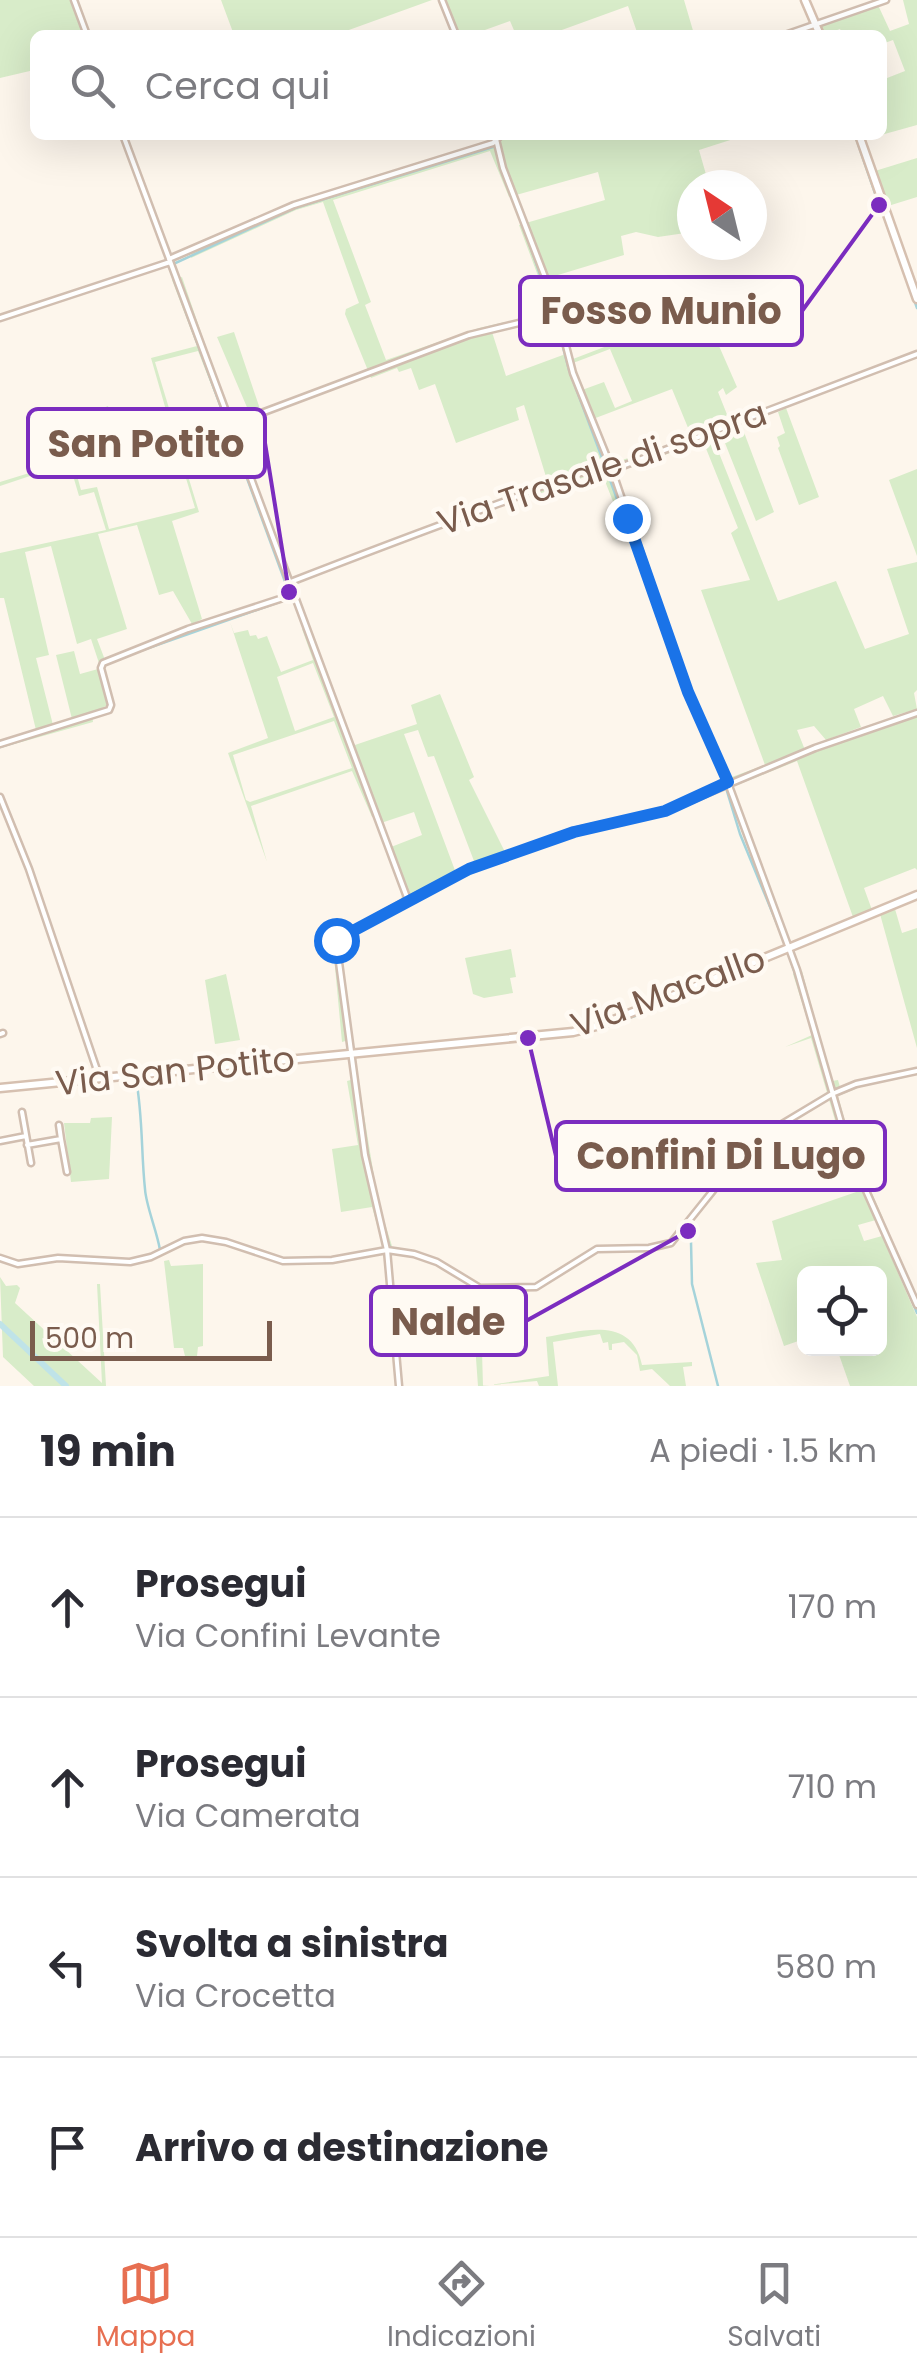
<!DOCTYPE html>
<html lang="it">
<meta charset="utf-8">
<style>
:root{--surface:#fff;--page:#f7f7f7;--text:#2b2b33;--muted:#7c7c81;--line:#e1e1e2;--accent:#e76f51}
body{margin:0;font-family:Poppins,sans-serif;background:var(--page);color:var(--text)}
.controls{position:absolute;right:30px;bottom:30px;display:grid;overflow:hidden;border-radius:15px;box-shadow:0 10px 40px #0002}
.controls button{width:90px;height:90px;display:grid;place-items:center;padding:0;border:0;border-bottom:2px solid var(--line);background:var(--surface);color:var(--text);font:50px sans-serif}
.compass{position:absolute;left:677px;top:170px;width:90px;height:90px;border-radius:50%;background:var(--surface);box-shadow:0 10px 40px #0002;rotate:325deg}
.scale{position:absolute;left:30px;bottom:25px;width:242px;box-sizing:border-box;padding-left:10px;border:5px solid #7a5c4d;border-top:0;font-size:28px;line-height:35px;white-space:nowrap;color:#7a5c4d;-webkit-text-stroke:8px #fffaf3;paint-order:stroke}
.stop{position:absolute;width:30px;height:30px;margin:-22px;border:8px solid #1a73e8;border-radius:50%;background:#fff}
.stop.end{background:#1a73e8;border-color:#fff;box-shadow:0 2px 10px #0008}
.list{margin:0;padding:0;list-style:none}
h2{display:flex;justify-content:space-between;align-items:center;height:130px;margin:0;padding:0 40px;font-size:42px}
h2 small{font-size:32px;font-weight:400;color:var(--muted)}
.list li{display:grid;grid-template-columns:65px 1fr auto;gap:30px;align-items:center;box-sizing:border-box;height:180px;padding:0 40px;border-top:2px solid var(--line)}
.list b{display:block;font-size:38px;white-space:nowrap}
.list p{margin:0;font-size:32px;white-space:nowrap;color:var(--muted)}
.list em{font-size:32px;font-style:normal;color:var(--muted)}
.icon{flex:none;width:55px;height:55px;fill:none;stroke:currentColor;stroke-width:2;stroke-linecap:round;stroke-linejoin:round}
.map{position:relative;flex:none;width:917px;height:1386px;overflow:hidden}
.search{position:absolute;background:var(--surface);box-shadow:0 10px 40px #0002;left:30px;right:30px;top:30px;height:110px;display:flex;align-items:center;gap:25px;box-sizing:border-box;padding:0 35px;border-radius:15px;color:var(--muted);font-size:38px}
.sheet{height:850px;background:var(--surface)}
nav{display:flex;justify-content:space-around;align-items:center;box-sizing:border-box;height:140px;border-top:2px solid var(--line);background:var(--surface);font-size:28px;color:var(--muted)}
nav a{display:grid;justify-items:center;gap:5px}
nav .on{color:var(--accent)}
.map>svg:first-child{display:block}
</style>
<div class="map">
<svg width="917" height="1386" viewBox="0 0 917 1386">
<rect width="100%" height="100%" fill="#fdf6ec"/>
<path fill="#d8ecc9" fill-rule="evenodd" d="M0 0H77L90 35H35V73L34 70 0 78Z
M221 0H432L335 35H234Z
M438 0H684L694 34 638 35 628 6 548 35H516L510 21 471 35H454Z
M903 0H917V125L881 135 882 80 905 71 893 40 882 44V35H843L840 29 824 35 819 25 878 5 890 31 909 24Z
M492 135H746L699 150 709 185H692V232L658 237 636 232 621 236 624 255 548 278 555 297 547 300 519 225 605 200 598 172 509 197 490 151 333 200 371 302 365 305 386 360 479 328 505 322 507 328 492 332 506 376 571 352 573 359 646 331 705 314 737 387 726 395 723 388 718 392 730 422 739 419 774 512 756 521 721 433 713 438 778 601 836 581 865 649 909 634 887 569 917 562V690L914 693 917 709 893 716 883 696 854 709 861 727 826 740 814 726 797 730 807 755 917 716V870L915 868 864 888 872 910 853 917 797 761 735 786 729 778 765 765 701 590 750 580 731 533 738 528 703 441 620 471 617 478 636 534 627 537 601 471 528 498 524 489 547 480 524 405 516 408 519 420 456 443 435 384 419 390 411 368 399 372 397 368 371 378 345 314 346 309 359 303 323 202 296 210 191 258 193 246 295 202 491 141ZM610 349 632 401 615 408 604 382 582 390 573 363ZM672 389 691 435 658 449 655 445 647 447 648 452 612 463 593 419Z
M917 158V197L888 206 875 171Z
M182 277 227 408 221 410 198 351 155 362 178 438 210 426 211 429 178 443 199 512 172 521 202 619 192 624 173 591 159 595 137 525 98 534 127 629 97 639 105 660 99 663 91 639 77 644 51 546 25 552 49 655 36 658 53 725 72 719 56 655 74 651 80 674 98 669 109 704 92 714 93 722 0 748V742L36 730 4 598H0V553L106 530 94 492 79 496 62 438 34 444 42 472 0 486V482L39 470 31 440 79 429 77 418 108 406 122 458 174 438 151 358 197 346 172 280ZM106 410 121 460 175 442 195 508 109 529 97 487 81 490 66 436 82 432 80 418Z
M234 332 260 409 249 412 217 337Z
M786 408 819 497 799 505 778 448 780 446 777 437 785 433 778 412Z
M917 469V556L889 480Z
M230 622 234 633 248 630 250 636 256 635 258 639 267 636 281 672 313 660 302 629 307 628 352 746 417 724 411 705 440 694 474 777 469 780 505 852 591 823 593 831C504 853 425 896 344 939L340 948 352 1039 342 1042 333 946 317 945 331 939 328 931 339 926 343 932 401 900 402 895 383 843 388 841 391 847 422 835 414 812 381 823 378 815 372 817 352 771 251 806 267 862 228 753 268 738ZM313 663 334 717 295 731 277 677ZM334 721 352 768 250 802 246 800 233 755ZM418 730 428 757 434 756 474 861 456 873 404 734Z
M895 909 902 933 917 928V1048L880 914Z
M511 949 516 977 510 978 513 993 484 998 473 994 465 958Z
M802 971 832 1081 838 1080 840 1087 903 1071V1078L863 1086 838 1096 854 1154 883 1218 858 1225 864 1241 882 1236 917 1317V1386H850L837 1349 880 1348V1274H804V1339L784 1346 756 1263 782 1260 772 1221 862 1190 844 1151 811 1038 785 1047 812 1035 793 974Z
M226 974 240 1040 215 1044 205 980Z
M358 1078 378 1201 392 1246H383L372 1207 341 1212 332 1149 358 1145 347 1081Z
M112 1117 109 1179 71 1182 64 1123H90L91 1118Z
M169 1260 171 1266 203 1264V1346L198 1347 197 1356H185L183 1348H174L164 1261Z
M0 1277 6 1286 17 1285 20 1288 15 1303 102 1383 97 1284H100L106 1386H34L3 1357Z
M473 1317H481L483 1386 549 1376 546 1337C582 1331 632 1315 642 1365L692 1362V1366L683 1367 686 1386H670L652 1369 640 1371 637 1355 624 1342 612 1344V1350H609L608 1342 603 1343 600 1334 553 1342 558 1386H539L537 1381 478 1386Z"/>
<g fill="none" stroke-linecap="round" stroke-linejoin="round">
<path stroke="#a5d3da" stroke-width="2.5" d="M802 0 811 23
M855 135 879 205
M501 138 511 135
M495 145 502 169
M519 214 553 312
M883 214 917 308
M555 317 569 370 604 463
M606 469 660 617
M123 657 291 598 169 266 295 208 493 147
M688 695 723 781
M0 747 94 717
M726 788 740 834 786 946
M788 952 801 992
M806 1009 830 1093
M583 1033 638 1015 788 952
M354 1057 401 1052
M136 1079C143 1117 141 1152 145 1189 146 1206 157 1231 160 1250
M831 1098 847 1151
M362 1118 371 1174
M868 1200 893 1257
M383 1226 390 1248
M686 1227 691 1242 692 1284 718 1386
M903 1278 917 1313"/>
<path stroke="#bfe3e8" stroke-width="6" d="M0 1324 66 1386"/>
<g stroke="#d1beb0" stroke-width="9">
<path id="street" d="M74 0 87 35
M442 0 456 35
M785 35 886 0
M123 135 408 900 336 940 365 1155 387 1250 399 1386
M495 135 503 168 555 303 573 373 611 467 688 692 728 783 797 970 851 1157 917 1305
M169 259 294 205 493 143 501 135
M0 318 170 262
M228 420 256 415 469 335 556 314
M288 583C360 555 431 528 503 502 540 488 580 467 620 467L917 354
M0 744 109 710 111 705 101 668 103 663 188 629 292 595
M0 797 29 869 100 1079
M408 900 469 869 574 831 665 811 815 748 917 713
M0 1034 3 1033
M22 1112 31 1163
M59 1125 61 1139
M0 1141 26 1136
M27 1145 61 1139 67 1172
M0 1258 18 1264 58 1258 130 1262 151 1257 184 1241 202 1238 226 1242 283 1261 332 1260 387 1250 414 1254 437 1262 480 1288 536 1287 597 1249 649 1248 671 1243 752 1142 832 1094 856 1084 917 1071"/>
</g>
<g stroke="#d6c0b0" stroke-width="11">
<path id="secondary" d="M805 0 820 35
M859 135 917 299
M0 1088 573 1032 604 1024 917 895"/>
</g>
<use href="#street" stroke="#fff" stroke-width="4"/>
<use href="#secondary" stroke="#fff" stroke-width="6"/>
</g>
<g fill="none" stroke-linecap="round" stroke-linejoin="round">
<path stroke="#1a73e8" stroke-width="12" d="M336 940 469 869 574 832 665 811 728 782 688 692 627 518"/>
</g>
<g text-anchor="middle" stroke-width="9" stroke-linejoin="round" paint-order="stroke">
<g font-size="35" fill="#7a5c4d" stroke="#fffaf3">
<text transform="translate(602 468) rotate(-19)" y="12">Via Trasale di sopra</text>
<text transform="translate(668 992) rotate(-20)" y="12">Via Macallo</text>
<text transform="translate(175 1071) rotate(-6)" y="12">Via San Potito</text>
</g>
</g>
<path fill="none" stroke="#7b2cbf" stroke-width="4" d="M879 205L802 311M289 592L265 443M528 1038L556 1156M688 1231L526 1321"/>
<g fill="#7b2cbf" stroke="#fffaf3" stroke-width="4">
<circle cx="879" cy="205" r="10"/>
<circle cx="289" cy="592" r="10"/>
<circle cx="528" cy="1038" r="10"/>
<circle cx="688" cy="1231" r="10"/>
</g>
<g fill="#fffaf3" stroke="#7b2cbf" stroke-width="4">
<rect x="520" y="277" width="282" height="68" rx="10"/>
<rect x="28" y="409" width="237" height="68" rx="10"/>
<rect x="556" y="1122" width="329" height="68" rx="10"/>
<rect x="371" y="1287" width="155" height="68" rx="10"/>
</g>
<g font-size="38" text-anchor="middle" font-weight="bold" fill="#7a5c4d">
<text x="661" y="324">Fosso Munio</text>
<text x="146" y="457">San Potito</text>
<text x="721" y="1169">Confini Di Lugo</text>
<text x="448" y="1335">Nalde</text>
</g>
</svg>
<div class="controls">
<button><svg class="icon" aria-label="locate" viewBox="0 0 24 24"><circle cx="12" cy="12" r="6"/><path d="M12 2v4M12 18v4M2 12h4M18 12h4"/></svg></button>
</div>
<svg class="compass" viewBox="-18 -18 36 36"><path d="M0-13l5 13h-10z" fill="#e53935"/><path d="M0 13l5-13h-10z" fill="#7c7c81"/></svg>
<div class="scale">500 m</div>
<div class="stop" style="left:336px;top:940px"></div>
<div class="stop end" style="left:627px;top:518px"></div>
<div class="search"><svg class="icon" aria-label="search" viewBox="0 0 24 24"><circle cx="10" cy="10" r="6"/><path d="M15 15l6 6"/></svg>Cerca qui</div>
</div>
<section class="sheet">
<h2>19 min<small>A piedi · 1.5 km</small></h2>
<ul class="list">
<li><svg class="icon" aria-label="ahead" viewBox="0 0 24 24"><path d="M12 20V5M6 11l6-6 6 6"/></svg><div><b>Prosegui</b><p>Via Confini Levante</p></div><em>170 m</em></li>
<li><svg class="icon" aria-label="ahead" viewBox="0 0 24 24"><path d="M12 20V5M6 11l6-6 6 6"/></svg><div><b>Prosegui</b><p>Via Camerata</p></div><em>710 m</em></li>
<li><svg class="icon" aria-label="left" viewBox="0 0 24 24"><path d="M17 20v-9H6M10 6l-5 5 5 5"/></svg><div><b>Svolta a sinistra</b><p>Via Crocetta</p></div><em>580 m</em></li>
<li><svg class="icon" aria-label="arrive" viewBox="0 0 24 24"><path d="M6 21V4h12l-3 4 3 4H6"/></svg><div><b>Arrivo a destinazione</b></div></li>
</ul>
</section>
<nav>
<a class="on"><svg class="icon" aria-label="map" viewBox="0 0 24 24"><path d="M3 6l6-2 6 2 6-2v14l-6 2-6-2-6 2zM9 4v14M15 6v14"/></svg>Mappa</a>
<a><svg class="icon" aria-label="directions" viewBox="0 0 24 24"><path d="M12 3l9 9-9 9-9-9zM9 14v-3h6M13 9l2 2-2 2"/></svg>Indicazioni</a>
<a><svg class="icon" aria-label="saved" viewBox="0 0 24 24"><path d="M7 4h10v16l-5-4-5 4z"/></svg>Salvati</a>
</nav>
